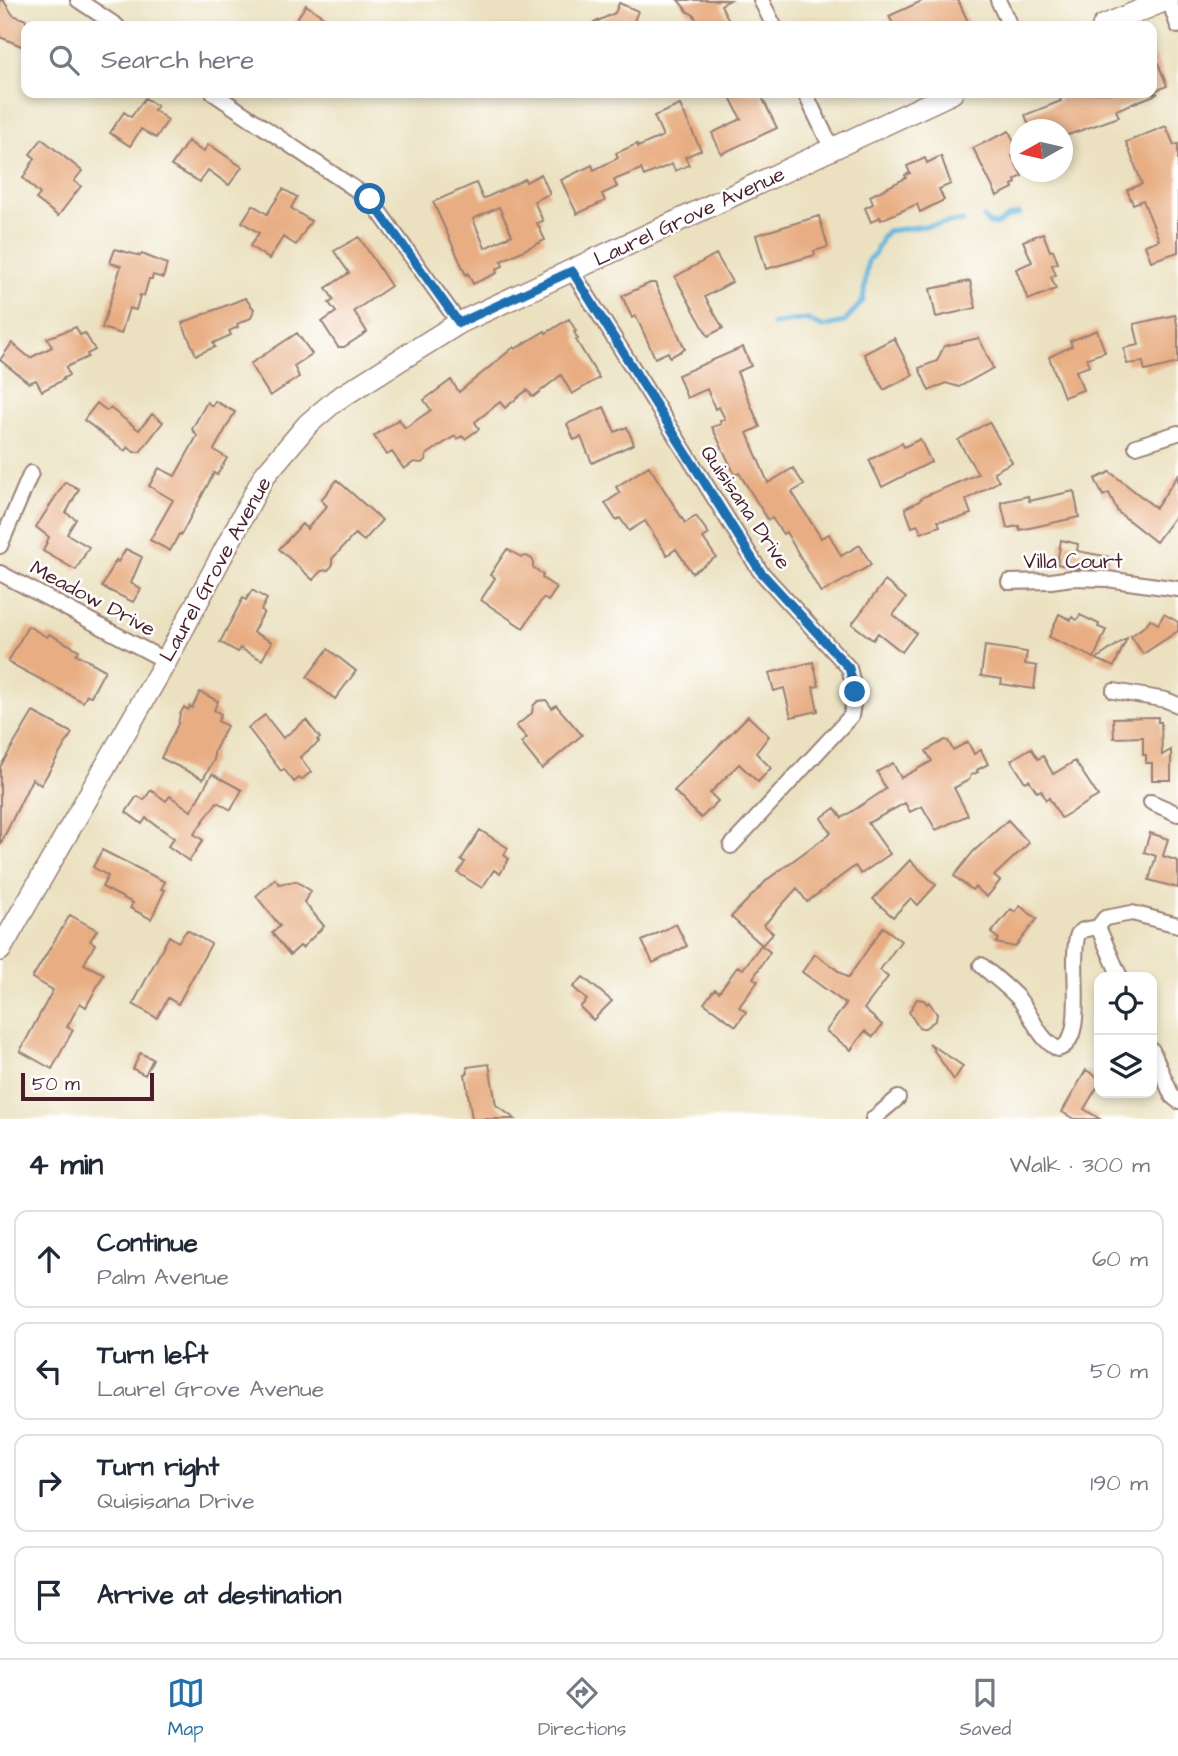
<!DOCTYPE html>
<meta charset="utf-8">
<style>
:root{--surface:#fff;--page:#f2f2f3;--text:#1f2937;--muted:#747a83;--line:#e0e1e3;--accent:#1f6fb2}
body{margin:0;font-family:"Architects Daughter",sans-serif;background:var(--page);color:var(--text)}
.controls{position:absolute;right:21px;bottom:21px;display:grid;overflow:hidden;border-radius:14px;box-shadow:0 4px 10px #0003}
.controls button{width:63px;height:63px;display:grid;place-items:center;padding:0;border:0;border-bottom:2px solid var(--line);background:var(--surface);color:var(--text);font:35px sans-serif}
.compass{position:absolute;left:1010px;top:119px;width:63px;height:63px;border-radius:50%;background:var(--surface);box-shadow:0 4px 10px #0003;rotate:262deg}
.scale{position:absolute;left:21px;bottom:18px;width:133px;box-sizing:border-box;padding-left:7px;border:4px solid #4a1f2b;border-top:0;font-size:19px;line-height:24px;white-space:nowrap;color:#4a1f2b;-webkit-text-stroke:5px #fff;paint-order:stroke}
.stop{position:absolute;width:21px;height:21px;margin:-16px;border:5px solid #1f6fb2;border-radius:50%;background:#fff}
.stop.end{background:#1f6fb2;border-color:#fff;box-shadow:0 2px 7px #0008}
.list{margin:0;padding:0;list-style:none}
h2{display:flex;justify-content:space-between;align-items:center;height:91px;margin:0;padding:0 28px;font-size:30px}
h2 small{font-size:23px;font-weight:400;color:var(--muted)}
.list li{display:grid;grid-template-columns:46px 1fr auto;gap:21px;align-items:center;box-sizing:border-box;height:98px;margin:0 14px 14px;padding:0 14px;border:2px solid var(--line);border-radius:14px}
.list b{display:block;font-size:26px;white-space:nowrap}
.list p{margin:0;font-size:23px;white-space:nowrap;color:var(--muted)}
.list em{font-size:23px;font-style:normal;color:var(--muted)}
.icon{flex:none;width:38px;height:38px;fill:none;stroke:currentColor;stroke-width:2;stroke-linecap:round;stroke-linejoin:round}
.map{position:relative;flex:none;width:1178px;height:1119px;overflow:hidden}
.search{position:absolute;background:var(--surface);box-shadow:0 4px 10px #0003;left:21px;right:21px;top:21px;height:77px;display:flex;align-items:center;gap:18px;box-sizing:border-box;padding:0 24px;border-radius:14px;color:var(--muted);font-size:26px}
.sheet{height:539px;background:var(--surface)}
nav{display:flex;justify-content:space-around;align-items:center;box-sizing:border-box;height:98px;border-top:2px solid var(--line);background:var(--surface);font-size:19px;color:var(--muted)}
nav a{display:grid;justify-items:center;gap:4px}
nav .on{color:var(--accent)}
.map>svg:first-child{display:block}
</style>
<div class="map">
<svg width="1178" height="1119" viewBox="0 0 1178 1119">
<rect width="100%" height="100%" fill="#fff"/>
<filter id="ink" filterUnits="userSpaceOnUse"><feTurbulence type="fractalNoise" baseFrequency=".0143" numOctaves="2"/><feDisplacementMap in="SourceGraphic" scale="14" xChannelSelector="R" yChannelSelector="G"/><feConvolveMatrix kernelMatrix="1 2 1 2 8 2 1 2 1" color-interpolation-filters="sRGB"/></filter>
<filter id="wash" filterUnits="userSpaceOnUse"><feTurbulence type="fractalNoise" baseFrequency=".00686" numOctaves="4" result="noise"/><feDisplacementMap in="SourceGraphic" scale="28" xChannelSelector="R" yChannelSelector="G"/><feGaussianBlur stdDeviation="1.57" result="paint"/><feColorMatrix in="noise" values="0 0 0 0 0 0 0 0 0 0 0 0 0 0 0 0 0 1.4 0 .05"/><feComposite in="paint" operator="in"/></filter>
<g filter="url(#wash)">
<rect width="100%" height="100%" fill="#ebe1c0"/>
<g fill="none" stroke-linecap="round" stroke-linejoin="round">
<path stroke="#5fb5db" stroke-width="5" d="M984 218 988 223 996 225 1008 217 1019 214
M773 324 806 319 822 327 844 322 863 301 868 260 875 253 883 236 887 231 963 221"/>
</g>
<g id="blocks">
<path fill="#e8ad82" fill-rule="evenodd" d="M0 0H3L13 15 26 20V48L0 37Z
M678 0H730L721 5 730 23 722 26H699L694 15 688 12Z
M924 0H958L970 26H894L889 16Z
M619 3 638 11 632 26H587L615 13Z
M306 5 337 26H292Z
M1152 48 1167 86 1152 92Z
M728 93H760L777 128 721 154 712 133 741 119Z
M1058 93H1157V94L1116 110 1119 117 1062 137V130H1031L1025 115 1061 101Z
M145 98 157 106 154 110 168 120 156 138 141 129 130 146 110 133 124 112 131 117Z
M680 105 701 150 685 157 689 165 675 171 672 164 644 176 641 169 614 180 617 187 602 194 605 201 577 214 561 180 592 165 594 170 618 158 616 153 637 144 638 147 663 136 654 116Z
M1166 126 1174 145 1178 144V252L1151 261 1145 245 1159 240 1143 200 1133 204 1127 190 1142 184 1126 142Z
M1009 131 1019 153 1012 156 1022 176 1015 180 1016 183 1012 185 1013 188 997 196 973 148Z
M42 139 82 171 74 181 81 186 58 216 36 199 40 194 23 178 35 158 30 154Z
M188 141 203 152 208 145 213 147 242 167 229 185 208 170 200 182 171 166Z
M941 156 951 184 939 189 944 200 920 212 917 204 881 220 880 217 871 222 865 208 873 204 870 196 906 178 905 175 910 173 907 166 925 158 927 163Z
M541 174 550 194 534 201 543 221 537 223 545 240 501 261 503 266 496 269 497 273 473 284 468 273 466 275 433 202 476 183 483 199 525 179 526 182ZM499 207 512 235 485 248 473 219Z
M283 189 297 197 291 208 311 221 296 245 283 237 269 259 250 246 259 233 242 222 253 205 267 214Z
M819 216 828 247 814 251 815 255 766 269 756 235Z
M1043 233 1050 251 1053 250 1058 263 1052 265 1056 275 1051 277 1056 289 1028 300 1016 269 1032 262 1023 241Z
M359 237 391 286 354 311 367 332 344 347H338L322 322 336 312 329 303 334 300 326 288 349 273 334 251Z
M115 249 140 256 142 254 167 264 163 278 153 275 152 279H149L144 296 140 295 136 310 129 308 121 334 102 328 121 266 110 263Z
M716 254 732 282 705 297 723 328 708 336 675 277Z
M970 281 976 308 936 317 930 289Z
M650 283H655L685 349 670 357 668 352 655 358 636 316 632 318 622 296Z
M245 298 254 309 251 318 237 324 238 327 229 331 231 335 213 343 215 347 196 355 182 323Z
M1175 315 1178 328V363L1145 371 1143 362 1127 364 1124 348 1139 345 1134 324Z
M569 319 576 331 574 332 578 339 576 340 599 378 572 394 561 375 533 397 527 390 505 408 500 402 475 422 479 429 465 439 462 436 457 439 455 436 426 455V460L421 463 414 462 404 469 392 452 387 455 374 436 399 419 405 428 431 410 424 400 451 380 459 392 514 347 515 349 545 331 546 333Z
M76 327 80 335 85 333 95 350 87 354 88 357 66 367 69 375 62 379 63 380 42 391 36 380 29 383 0 360 12 343 30 358 52 347 47 338Z
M1097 330 1105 352 1087 358 1090 366 1076 371 1083 390 1064 397 1049 357 1072 346 1070 341Z
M297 333 312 354 294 366 299 377 270 396 250 364Z
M894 338 913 375 884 390 864 354Z
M979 338 993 368 959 387 946 383 929 391 919 368 937 361 944 346Z
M743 347 751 366 737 372 760 427 747 433 768 483 793 468 804 485 792 492 821 538 829 534 841 556 860 545 871 565 821 593 786 532 783 534 772 518 768 520 739 473 735 475 712 427 721 424 720 421 725 419 719 407 715 409 707 389 687 398 678 375Z
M215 401 235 412 214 450 227 458 217 475 214 473 181 535 179 534 170 551 150 540 173 500 149 486 159 468 175 476 197 436 192 429 207 402 212 406Z
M97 403 107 411 110 408 139 430 152 414 163 422 140 452H134L128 447 125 451 84 420Z
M604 407 615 432 627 427 634 444 592 463 581 437 574 440 567 424Z
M989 422 1012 462 994 472 999 481 966 500 971 514 960 518 938 521 940 526 921 533 918 525 912 527 905 508 918 502 923 497 978 474 958 440Z
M920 439 931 462 882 487 869 460 902 443 904 447Z
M649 466 685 523 696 516 709 534 703 538 716 557 692 573 676 549 667 555 645 521 629 531 620 518 616 520 605 503 620 493 616 487Z
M1110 472 1156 508 1178 475V512L1156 542 1118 512 1109 493 1103 496 1095 479Z
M337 480 382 520 364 541 355 534 332 559V566L328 570 321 571 313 580 279 549 302 524 307 529 327 506 321 500Z
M65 482 79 489 66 513 76 519 67 534 89 547 76 570 43 551 49 537 36 527Z
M1074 491 1079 517 1020 530 1019 526 1007 528 1001 502 1028 496 1029 501Z
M1061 540 1078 544 1077 551 1110 557 1108 569H1079L1057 564Z
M126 549 142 557 131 583 141 589 133 602 102 587 116 560 118 562Z
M507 549 521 557 527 556 533 560V567L543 575 542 578 557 588 548 601 543 598 523 628 481 600 495 578 490 575Z
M885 581 906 598 893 615 916 633 902 652 878 633 873 640 852 624Z
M252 590 267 599 261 610 264 612 253 632 272 642 262 660 240 648 238 652 220 642 243 598 246 600Z
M1059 614 1071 620 1072 617 1077 620 1080 615 1099 624 1098 627 1106 630 1094 658 1049 637Z
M1164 614 1178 622V631L1143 654 1131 636 1146 625 1150 619 1158 624Z
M28 626 47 637 49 634 79 650 76 654 105 670 91 696 87 695 83 702 8 662Z
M1127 638 1114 667 1096 659Z
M985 646 1027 652 1025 664 1037 666 1034 689 1001 684 1002 679 981 676Z
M328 649 356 671 335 699 307 677Z
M813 662 819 686 813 687 818 711 791 717 784 688 774 691 769 673Z
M200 692 218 701 214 710 221 714 218 721 227 726 214 752V760L203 779 161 758 178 724 180 714 184 707 188 710 190 706 192 708Z
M546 700 552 708 556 705 582 735 542 769 521 743 527 738 516 726 532 713 533 706 538 701Z
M33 712 72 733 41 785 32 779 0 845V767Z
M265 715 283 738 306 720 320 738 317 740 319 742 300 757 311 772 301 780 299 778 294 782 284 769 281 771 248 728Z
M748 716 769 736 756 753 771 768 758 782 739 764 710 793 718 801 701 818 674 791Z
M1158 717V722H1161L1162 755 1171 750V780H1152V763H1146V755H1143V737L1114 738 1113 718Z
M945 740 948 741 953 750 968 742 974 754 981 750 988 764 977 770 978 772 971 775 969 780 954 788 968 815 936 830 922 806 910 812 905 803 868 823 890 854 861 874 855 866 807 902 797 888 764 925 773 933 762 945 731 917 768 879 831 833 821 818 835 808 842 818 886 789 877 772 893 763 901 778 932 761 926 751Z
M1031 748 1038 759 1043 756 1053 774 1075 761 1098 796 1061 818 1049 798 1046 800 1041 790 1037 792 1029 780 1025 782 1011 760Z
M212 774 242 790 231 810 217 802 194 834 203 840 189 861 168 846 174 838 146 818 142 824 126 812 137 796 144 800 151 790 166 801 170 796 191 811Z
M1008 820 1029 843 994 876 1000 881 987 897 975 887 972 890 954 876 973 852Z
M480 830 508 848 504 855 509 859 500 874 494 870 482 888 458 873 465 862 461 860Z
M1150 833 1168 839 1163 856 1178 861V888L1149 880 1156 856 1144 852Z
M102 850 165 882 161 889 165 890 151 919 130 908 133 903 102 887 108 876 93 867Z
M910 860 936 885 918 905 911 898 893 917 873 899Z
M275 879 279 884 296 881 311 891 304 902 324 926 302 948 300 946 290 955 272 933 280 926 256 896Z
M1020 906 1037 919 1015 947 996 943 999 939 991 933 1011 909 1015 912Z
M70 915 97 930 90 941 95 944 84 964 104 974 86 1007 80 1003 67 1027 73 1030 52 1069 20 1051 53 990 32 978Z
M676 924 687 946 653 963 642 941Z
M883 927 901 941 880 970 888 977 864 1009 882 1025 873 1037 865 1031 851 1050 826 1031 846 1004 802 972 815 954 848 978Z
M187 930 211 944 178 1004 168 998 157 1018 133 1004 169 936 178 942Z
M761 945 770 952 753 978 758 981 739 1007 746 1012 736 1026 704 1003 715 989 719 992 738 966 743 969Z
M583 977 612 1001 593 1020 580 1007 587 1000 573 987Z
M917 999 924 1000 927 1004 929 1002 937 1014 936 1020 925 1028H919L909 1012Z
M929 1043 963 1066 954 1080Z
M140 1053 153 1059 145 1075 133 1069Z
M489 1064 496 1105 515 1119H472L465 1074 468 1073 467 1067Z
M1086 1070 1099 1078V1084L1084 1109 1100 1119H1074L1062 1112Z"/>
</g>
</g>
<g filter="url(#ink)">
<use href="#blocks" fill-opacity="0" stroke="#9a8076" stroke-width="2"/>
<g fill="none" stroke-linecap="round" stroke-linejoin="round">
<g stroke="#9a8076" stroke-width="18">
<path id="street" d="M78 0 117 26
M761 0 774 26
M998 0 1010 26
M1169 0 1178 26
M213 93 370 199 459 323
M805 93 832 149
M572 271 760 571 849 668 855 692 851 716 731 846
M1136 446 1178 433
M0 546 31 473
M0 573 166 661
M1009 582 1051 581 1072 578 1107 579 1178 589
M1114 691 1166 700 1178 705
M1151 802 1178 814
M1098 927 1120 977
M981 965C993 976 1007 986 1018 998 1033 1015 1037 1038 1058 1049 1089 1041 1068 959 1078 934L1083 930 1098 927 1105 918 1132 913 1178 925
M1152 1050 1172 1096 1178 1101
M873 1119 898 1098"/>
</g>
<g stroke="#9a8076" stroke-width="24">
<path id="secondary" d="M1103 26 1166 0
M0 950 166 661 264 476 308 424 336 400 459 323 952 93"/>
</g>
<use href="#street" stroke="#fff" stroke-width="14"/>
<use href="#secondary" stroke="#fff" stroke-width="21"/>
</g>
</g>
<g fill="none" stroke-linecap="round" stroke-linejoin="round" filter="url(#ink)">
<path stroke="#1f6fb2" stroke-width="9" d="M370 199 459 323 572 271 760 571 849 668 855 692"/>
</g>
<g text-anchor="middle" stroke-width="5" stroke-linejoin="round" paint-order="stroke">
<g font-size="21" fill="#4a1f2b" stroke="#fff">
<text transform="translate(689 216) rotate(-25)" y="7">Laurel Grove Avenue</text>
<text transform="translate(746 507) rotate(56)" y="7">Quisisana Drive</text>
<text x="1073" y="568">Villa Court</text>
<text transform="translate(215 569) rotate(-61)" y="7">Laurel Grove Avenue</text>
<text transform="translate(93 598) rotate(28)" y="7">Meadow Drive</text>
</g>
</g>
</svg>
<div class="controls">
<button><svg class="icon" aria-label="locate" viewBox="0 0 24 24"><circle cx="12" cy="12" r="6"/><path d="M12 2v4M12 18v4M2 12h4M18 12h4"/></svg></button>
<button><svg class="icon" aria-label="layers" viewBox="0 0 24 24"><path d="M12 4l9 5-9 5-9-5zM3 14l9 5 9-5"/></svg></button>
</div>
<svg class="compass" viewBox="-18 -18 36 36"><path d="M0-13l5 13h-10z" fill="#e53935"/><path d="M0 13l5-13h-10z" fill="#747a83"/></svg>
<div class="scale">50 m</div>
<div class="stop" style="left:370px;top:199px"></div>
<div class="stop end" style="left:855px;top:692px"></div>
<div class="search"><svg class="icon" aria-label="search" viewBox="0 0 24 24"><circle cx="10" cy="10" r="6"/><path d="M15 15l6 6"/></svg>Search here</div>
</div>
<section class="sheet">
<h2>4 min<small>Walk · 300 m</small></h2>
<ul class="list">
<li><svg class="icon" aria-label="ahead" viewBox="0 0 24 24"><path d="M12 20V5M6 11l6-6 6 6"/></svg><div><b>Continue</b><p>Palm Avenue</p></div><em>60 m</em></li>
<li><svg class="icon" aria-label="left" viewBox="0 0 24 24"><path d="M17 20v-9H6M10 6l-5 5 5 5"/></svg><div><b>Turn left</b><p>Laurel Grove Avenue</p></div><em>50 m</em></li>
<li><svg class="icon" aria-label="right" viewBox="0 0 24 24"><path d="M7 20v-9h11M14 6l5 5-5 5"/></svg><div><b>Turn right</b><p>Quisisana Drive</p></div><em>190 m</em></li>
<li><svg class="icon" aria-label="arrive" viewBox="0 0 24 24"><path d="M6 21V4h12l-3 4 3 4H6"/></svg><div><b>Arrive at destination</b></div></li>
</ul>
</section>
<nav>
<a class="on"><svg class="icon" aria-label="map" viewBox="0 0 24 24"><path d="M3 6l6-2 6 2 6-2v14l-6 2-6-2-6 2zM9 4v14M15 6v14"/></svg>Map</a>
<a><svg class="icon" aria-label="directions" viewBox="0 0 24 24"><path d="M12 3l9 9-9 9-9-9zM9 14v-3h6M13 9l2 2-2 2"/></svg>Directions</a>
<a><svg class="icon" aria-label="saved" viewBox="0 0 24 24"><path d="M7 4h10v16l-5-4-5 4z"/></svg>Saved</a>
</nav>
